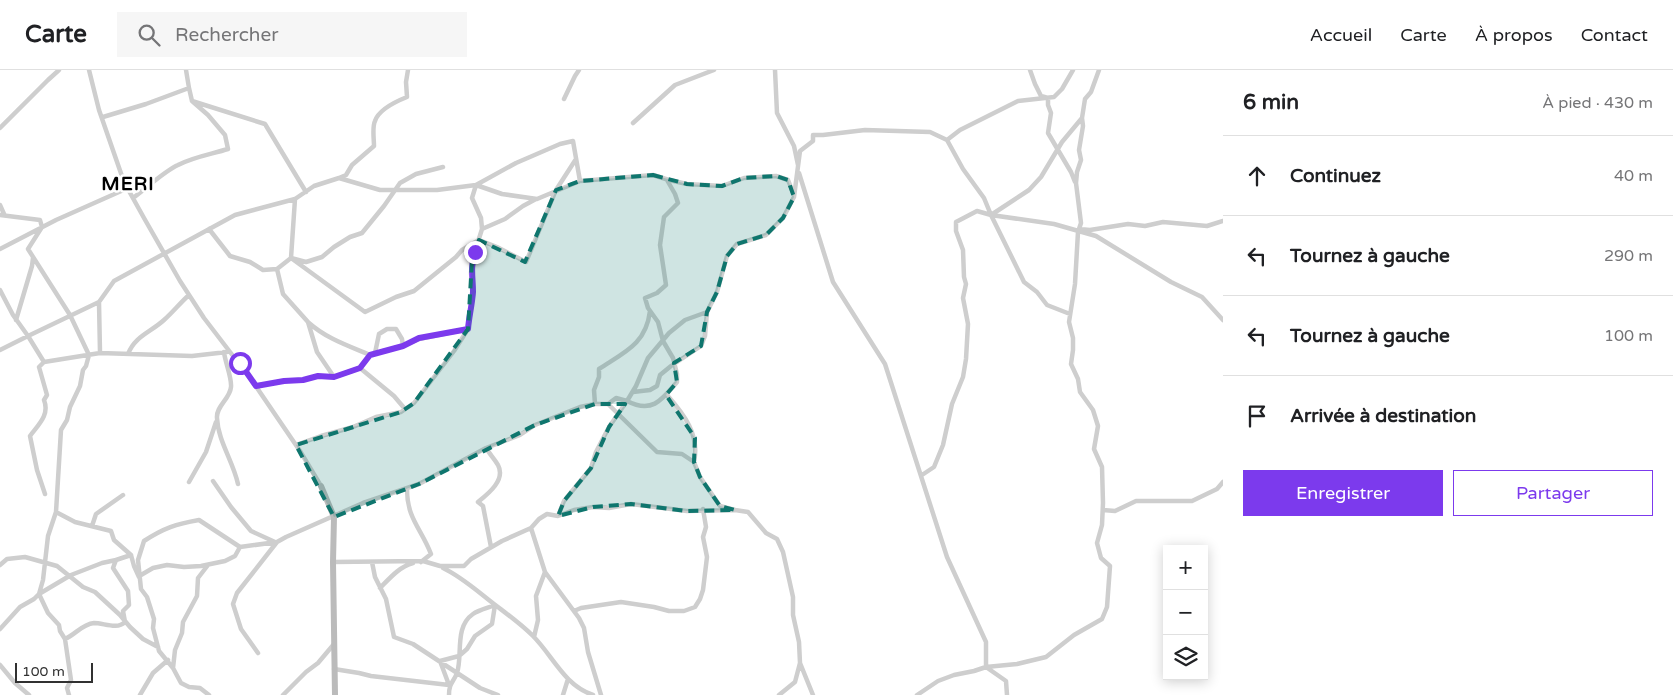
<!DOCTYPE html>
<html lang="fr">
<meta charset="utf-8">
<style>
:root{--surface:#fff;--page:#f6f6f6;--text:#202124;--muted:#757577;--line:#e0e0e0;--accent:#7c3aed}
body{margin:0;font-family:"Varela Round",sans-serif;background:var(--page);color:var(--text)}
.controls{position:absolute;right:15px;bottom:15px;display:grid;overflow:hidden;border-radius:0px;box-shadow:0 2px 12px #0003}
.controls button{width:45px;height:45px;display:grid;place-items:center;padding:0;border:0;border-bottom:1px solid var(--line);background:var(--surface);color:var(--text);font:25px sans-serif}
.scale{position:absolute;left:15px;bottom:12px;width:78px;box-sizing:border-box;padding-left:5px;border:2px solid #313131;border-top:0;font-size:14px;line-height:18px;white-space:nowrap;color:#313131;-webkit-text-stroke:4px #fff;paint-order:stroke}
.stop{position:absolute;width:15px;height:15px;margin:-11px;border:4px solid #7c3aed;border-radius:50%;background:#fff}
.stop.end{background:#7c3aed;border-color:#fff;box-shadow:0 1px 5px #0008}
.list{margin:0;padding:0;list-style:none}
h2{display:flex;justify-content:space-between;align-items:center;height:65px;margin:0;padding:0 20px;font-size:21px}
h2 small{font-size:16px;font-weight:400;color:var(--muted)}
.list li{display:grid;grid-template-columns:32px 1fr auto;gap:15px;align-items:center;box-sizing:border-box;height:80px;padding:0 20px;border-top:1px solid var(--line)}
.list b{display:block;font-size:19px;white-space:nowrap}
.list em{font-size:16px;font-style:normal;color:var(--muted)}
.actions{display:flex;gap:10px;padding:15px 20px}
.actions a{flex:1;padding:11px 0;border:1px solid var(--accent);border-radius:0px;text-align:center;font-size:18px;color:var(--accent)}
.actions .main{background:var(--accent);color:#fff}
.icon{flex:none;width:28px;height:28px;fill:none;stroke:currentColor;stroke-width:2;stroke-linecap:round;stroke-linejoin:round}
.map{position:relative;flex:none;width:1223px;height:625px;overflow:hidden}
header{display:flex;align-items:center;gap:30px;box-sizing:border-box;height:70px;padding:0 25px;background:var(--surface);border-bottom:1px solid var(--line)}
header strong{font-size:24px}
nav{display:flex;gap:28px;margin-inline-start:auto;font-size:18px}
.search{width:350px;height:45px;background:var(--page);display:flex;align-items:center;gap:12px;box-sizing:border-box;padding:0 18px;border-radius:0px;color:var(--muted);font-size:19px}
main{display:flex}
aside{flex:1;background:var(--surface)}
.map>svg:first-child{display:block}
</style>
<header>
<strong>Carte</strong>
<div class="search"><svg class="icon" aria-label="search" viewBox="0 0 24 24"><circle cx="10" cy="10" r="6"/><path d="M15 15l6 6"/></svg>Rechercher</div>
<nav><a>Accueil</a><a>Carte</a><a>À propos</a><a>Contact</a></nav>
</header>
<main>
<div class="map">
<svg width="1223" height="625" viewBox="0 0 1223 625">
<rect width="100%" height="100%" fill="#fff"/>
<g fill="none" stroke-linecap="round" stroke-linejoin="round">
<path stroke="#cecece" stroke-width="4.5" d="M89 0 99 40 124 112 144 148 180 211 204 248 253 312 300 381 321 416
M775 0 777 43 794 76 798 95
M1030 0 1035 14 1041 26 1048 28V35L1051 43 1048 63 1071 102 1075 112
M189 18 192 31 265 54 306 122
M564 29 575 6 579 0
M103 47 146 34 189 18 186 0
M633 53 675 15 714 0
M0 58 48 10 59 0
M947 70 960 60 1018 31 1054 27 1062 19 1073 0
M799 103 833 212 885 294 947 487 986 572V597L1006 611 1007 625
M339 108 346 105 352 95 374 76C374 69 372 57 375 51 379 39 397 31 407 27L406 12 408 0
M133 128C147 118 163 102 178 95 193 87 212 84 228 79L225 65 208 45 192 31
M295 129 291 188 365 242 396 227 414 221 456 187 462 180 479 170 497 177 526 192 556 120 576 89
M0 135 4 144
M0 145 40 150 42 157 28 179 70 245 89 285 86 296 83 300 80 316 70 337 67 350 61 360 56 442 48 466 43 510 39 524 34 529 20 537 0 559
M991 145 1029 120 1041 107 1062 72 1082 48
M209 159 230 186 250 192 263 200 277 199 283 224 308 252 317 282 334 307 360 298 370 285 403 276 419 269 468 259
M482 159 505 149 523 136 536 129
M1079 159 1090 160 1128 154 1145 156 1163 152 1207 156 1223 151
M0 179 56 150 128 118
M277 199 291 188 306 192 322 187 334 177 350 167 362 163 384 136 400 113 416 104 443 97
M0 220 13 245 28 266 99 232
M16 250 32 196 33 188
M309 253C327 269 349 276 370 285
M0 280 28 266 44 292 100 283 99 232 114 211 235 145 295 129 314 116 339 108 380 120H437L476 115 516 93 560 74 573 71 580 111 653 105 669 110 687 114 722 116 744 108 776 106 788 110 794 125
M224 282C225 292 232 308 231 317 230 329 216 336 217 348 218 371 233 391 238 414
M100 283 192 286 227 282
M375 283 379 264 387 259H396L402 269 403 276
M128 284C135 266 151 262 164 250 173 242 180 233 189 225
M44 292 39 297 47 325 44 330C50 345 38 355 30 366L37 400 45 424
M360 298 394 326 405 339
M256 316 284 311 303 310 318 306 334 307
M633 322 650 320 657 316 660 305 671 296 701 276 705 266 707 242
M667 325C684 344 700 365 694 392
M595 334 594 320 599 307V299C625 282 646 274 650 241
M296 375 321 366 353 357 376 347 401 342 414 333 454 281 468 259 473 225 471 203 472 191 482 159 481 148 472 128 476 115 502 124 537 129 580 111
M486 378C489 383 496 391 498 395 506 410 488 424 478 432L483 436 491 477
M922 405 934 397 943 375 952 334 963 307 966 289 968 254 963 228 966 214 964 207 963 180 956 161V152L977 141 991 145 1024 212 1037 222 1047 235 1070 244
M213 411 231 437 251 461 275 472
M189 412 206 382 216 352
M407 419C407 449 421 458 431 484L421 492
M735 440 748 442 766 463 777 469 783 482 793 527V545L799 572 800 593
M1103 440 1115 441 1136 431H1192L1217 419 1223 412
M56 442 75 452 111 461 114 470 131 485 116 490 113 498 128 521 129 535 123 541 125 552C117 560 104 553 94 553 82 554 75 565 65 569L60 561 59 555 48 543 39 524 71 505 102 493 116 490
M558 446 564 431 591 398 596 382 609 357 627 331C652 344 662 330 677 312V304L673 288 663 271 658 252 648 238 645 228 657 223 666 215 660 175 664 147 678 133 675 124 667 110
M92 456 96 444 123 425
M531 458 539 449 547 444 558 446 574 440 593 437 609 438 631 434 687 441 735 440 720 436 700 407 694 392 682 384 657 382 608 334
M131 485 134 496 139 507
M333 492 423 491 440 496H464L471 489 502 471 531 458 545 502 579 548 584 558 588 582 601 625
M372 492 375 507 386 529 394 567 413 574 480 618 498 625
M0 495 7 489 25 487 57 496 83 517 95 522 120 545 130 557 143 569 158 577
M443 498C462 507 477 521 494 534 507 544 521 554 533 566 553 586 564 615 593 625
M141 505 153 498 167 495 184 497 201 496 225 491 235 486 240 477
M380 518C390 508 399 497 413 493
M574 541 581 538 621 532 654 537 669 541H684L695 537 700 529 703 520 707 487 703 467 706 457 703 439
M534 567 538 550 536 526 545 502
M65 569 71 610 67 618 69 625
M258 583 241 559 233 534 237 523 277 472 286 467 363 433 419 414 486 378 520 365 535 355 580 337 595 334H608L616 328 627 331 636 316 648 288 669 263 685 250 707 242 717 222 727 186 737 174 766 165 783 148 794 127 800 81 813 71V65H823L865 60 930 62 947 70 963 99 984 128 991 145 1054 154 1096 166 1171 212 1202 227 1223 250
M0 595 15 613 29 625
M173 598 175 580 182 563 183 552 197 526 198 508 208 495
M334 599 359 603 371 606 449 615 440 591 459 586 467 579 475 566 492 554 495 535C488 538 479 540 473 544 454 557 463 585 457 603 453 613 449 613 449 625
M140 625 153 603 168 590
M209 625 200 618 189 617 181 613 173 598 159 581 153 558 154 549 147 527 141 519 138 490 144 471C164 458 176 454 199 450L240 477 277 472
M283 625 306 602 318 593 334 574
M563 625 568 609
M779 625 795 612 800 593 813 625
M917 625 938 611 954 605 974 601 986 597 1017 594 1046 587 1074 565 1102 549 1107 537 1110 496 1101 488 1097 473 1102 455 1103 433 1102 397 1094 379 1098 356 1093 340 1080 322 1078 309 1071 294 1073 280V268L1069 252 1075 214 1078 162 1081 153 1076 113 1077 102 1081 90 1079 80 1083 56 1082 48 1085 29 1091 22 1099 0"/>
<path stroke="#bbb" stroke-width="6" d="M321 416 334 447 333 492 335 625"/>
</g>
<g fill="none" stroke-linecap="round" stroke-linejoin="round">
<path stroke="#7c3aed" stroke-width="6" d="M240 293 256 316 284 311 303 310 318 306 334 307 360 298 370 285 403 276 419 268 468 259C469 247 472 235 473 222 473 207 470 198 475 182"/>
</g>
<path fill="#0f766e" fill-opacity="0.2" stroke="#0f766e" stroke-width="4" stroke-dasharray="10 6" stroke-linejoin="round" d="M653 105 687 114 722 116 744 108 776 106 788 110 794 127 783 148 766 165 737 174 727 186 717 222 707 242 701 276 674 293 677 312 666 325 695 368 694 392 700 407 720 436 735 440 687 441 631 434 593 437 558 446 564 431 591 398 609 357 625 334H595L535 355 419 414 334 447 296 375 401 342 414 333 468 259 472 191 479 170 525 192 556 120 580 111Z"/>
<g text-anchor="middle" stroke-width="5" stroke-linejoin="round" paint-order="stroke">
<g font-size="19" font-weight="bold" letter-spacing="1" fill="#000" stroke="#fff">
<text x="128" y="120">MERI</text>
</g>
</g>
</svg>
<div class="controls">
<button>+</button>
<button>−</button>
<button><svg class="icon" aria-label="layers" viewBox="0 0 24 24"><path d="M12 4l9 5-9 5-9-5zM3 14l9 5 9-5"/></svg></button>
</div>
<div class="scale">100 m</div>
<div class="stop" style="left:240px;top:293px"></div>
<div class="stop end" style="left:475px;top:182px"></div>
</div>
<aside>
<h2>6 min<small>À pied · 430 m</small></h2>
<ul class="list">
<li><svg class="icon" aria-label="ahead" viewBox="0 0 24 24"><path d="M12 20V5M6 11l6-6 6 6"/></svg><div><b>Continuez</b></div><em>40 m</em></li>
<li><svg class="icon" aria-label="left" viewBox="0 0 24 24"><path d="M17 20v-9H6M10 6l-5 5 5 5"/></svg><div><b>Tournez à gauche</b></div><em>290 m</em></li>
<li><svg class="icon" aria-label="left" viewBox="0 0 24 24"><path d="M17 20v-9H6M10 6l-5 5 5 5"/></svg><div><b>Tournez à gauche</b></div><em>100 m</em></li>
<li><svg class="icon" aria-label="arrive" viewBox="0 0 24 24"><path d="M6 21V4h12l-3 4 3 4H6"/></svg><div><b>Arrivée à destination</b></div></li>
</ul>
<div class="actions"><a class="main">Enregistrer</a><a>Partager</a></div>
</aside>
</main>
